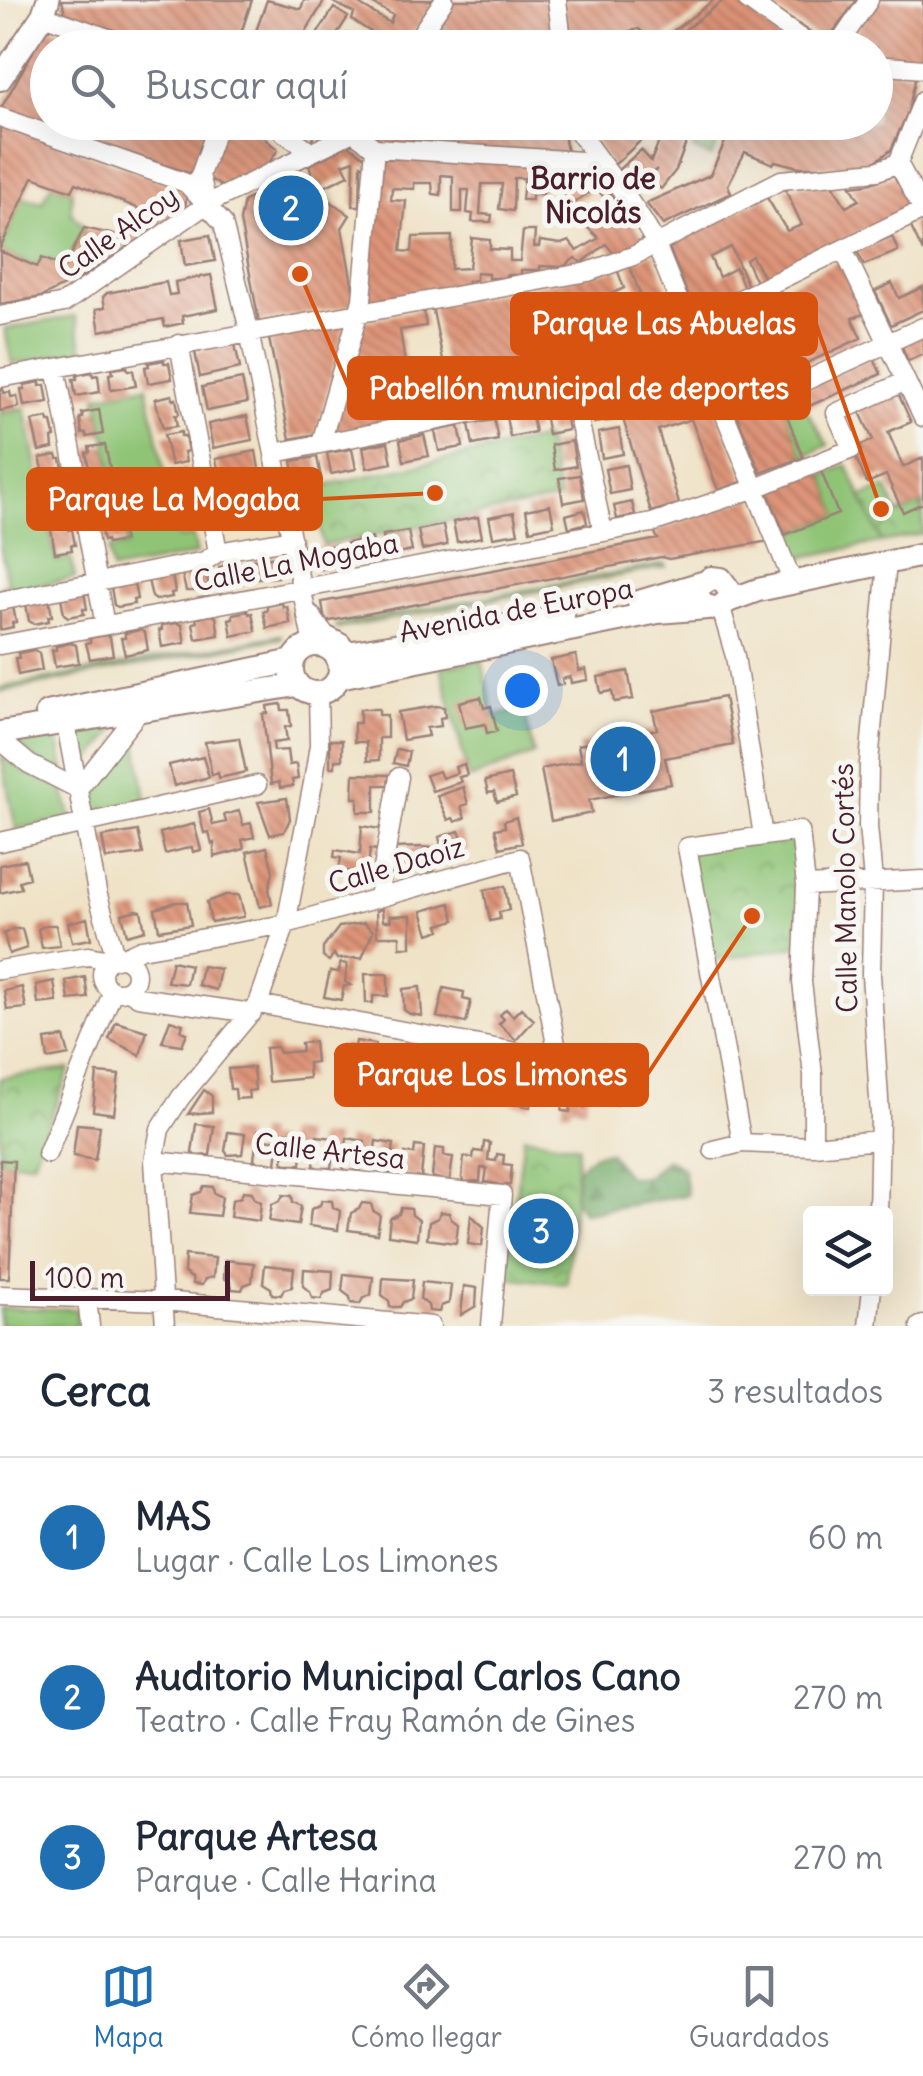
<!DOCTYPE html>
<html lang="es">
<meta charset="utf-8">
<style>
:root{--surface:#fff;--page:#f2f2f3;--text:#1f2937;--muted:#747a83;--line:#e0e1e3;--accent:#1f6fb2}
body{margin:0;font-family:Delius,sans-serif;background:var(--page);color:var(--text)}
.controls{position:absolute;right:30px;bottom:30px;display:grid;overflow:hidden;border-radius:10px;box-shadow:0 10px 40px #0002}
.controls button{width:90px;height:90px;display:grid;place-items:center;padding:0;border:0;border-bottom:2px solid var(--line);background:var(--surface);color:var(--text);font:50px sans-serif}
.scale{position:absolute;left:30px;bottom:25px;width:200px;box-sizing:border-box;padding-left:10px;border:5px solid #4a1f2b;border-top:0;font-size:28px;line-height:35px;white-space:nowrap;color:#4a1f2b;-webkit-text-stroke:8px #f6f6f2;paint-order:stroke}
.you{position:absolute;left:522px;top:690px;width:35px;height:35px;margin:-25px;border:8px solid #fff;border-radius:50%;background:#1a73e8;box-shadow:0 0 0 15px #1a73e833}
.badge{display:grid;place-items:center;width:65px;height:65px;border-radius:50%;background:var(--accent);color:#fff;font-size:32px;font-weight:700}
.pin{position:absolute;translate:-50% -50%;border:5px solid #fff;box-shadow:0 2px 10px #0006}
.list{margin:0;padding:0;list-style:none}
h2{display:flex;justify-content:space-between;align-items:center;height:130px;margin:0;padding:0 40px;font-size:42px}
h2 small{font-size:32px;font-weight:400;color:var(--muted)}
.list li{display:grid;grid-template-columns:65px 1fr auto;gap:30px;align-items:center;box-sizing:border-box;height:160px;padding:0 40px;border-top:2px solid var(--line)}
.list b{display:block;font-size:38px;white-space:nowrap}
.list p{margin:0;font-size:32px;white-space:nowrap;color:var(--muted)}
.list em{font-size:32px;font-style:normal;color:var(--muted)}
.icon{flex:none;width:55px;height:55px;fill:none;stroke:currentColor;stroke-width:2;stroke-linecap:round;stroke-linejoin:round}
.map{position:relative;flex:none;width:923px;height:1326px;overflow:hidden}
.search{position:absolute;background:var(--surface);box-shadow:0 10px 40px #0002;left:30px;right:30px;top:30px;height:110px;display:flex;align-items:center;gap:25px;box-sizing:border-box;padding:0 35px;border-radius:55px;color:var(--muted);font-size:38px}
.sheet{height:610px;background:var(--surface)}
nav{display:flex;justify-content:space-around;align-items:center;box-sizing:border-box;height:140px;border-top:2px solid var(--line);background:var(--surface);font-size:28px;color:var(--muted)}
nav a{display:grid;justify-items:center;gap:5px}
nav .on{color:var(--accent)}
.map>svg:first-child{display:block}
</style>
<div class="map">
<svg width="923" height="1326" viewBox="0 0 923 1326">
<defs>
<pattern id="forest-firs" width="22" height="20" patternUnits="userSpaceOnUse" patternTransform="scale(2.5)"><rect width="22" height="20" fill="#73aa67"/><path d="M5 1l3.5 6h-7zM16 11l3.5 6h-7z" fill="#608a55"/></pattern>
<pattern id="park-crowns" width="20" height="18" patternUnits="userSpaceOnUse" patternTransform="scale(2.5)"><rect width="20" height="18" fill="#8fc476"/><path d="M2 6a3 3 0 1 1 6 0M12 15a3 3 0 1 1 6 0" fill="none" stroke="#779f61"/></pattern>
<pattern id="building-back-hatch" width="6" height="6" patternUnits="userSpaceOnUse" patternTransform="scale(2.5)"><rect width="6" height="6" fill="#dd9478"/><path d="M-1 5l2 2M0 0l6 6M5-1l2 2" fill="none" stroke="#b57863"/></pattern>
</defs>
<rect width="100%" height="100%" fill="#f6f6f2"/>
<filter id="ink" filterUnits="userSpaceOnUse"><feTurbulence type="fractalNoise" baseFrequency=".01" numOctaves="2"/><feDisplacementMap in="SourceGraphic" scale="20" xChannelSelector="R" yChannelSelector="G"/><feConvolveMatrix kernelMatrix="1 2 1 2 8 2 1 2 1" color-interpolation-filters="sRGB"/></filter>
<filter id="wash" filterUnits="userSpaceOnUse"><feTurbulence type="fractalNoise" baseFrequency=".0048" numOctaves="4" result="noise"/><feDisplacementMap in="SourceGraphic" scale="40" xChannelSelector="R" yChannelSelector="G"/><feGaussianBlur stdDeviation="2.25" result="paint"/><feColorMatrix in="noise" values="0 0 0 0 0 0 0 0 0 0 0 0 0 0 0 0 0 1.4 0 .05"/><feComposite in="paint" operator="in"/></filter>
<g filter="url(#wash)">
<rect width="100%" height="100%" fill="#efe2c6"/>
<path fill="#8fc476" stroke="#6c7250" stroke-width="2.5" d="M711 123H728L711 157 693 149Z
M52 184 72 191 71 212 84 228 65 267 42 258 37 267 0 251 23 197 42 202Z
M76 316 83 351 12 364 5 329Z
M785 375 828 445 803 457 773 380Z
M147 386 178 538 193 536 197 554 112 571 108 550 127 545 97 396Z
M25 408 56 561 71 558 75 578 0 593V587L8 585 0 544V413Z
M847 465 882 542 797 558 785 535 838 514 823 475Z
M664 564 666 567 337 629 336 625Z
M281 635V638L0 692V688Z
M482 660 494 716 524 710 534 754 469 779 441 667Z
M120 724 84 769 77 732Z
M135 728 146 800 93 812 87 790 123 752Z
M57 732 64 772 40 763 13 739Z
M1 756 30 775 62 786 72 819 16 829Z
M0 1308 76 1309 78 1326H0Z"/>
<path fill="url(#forest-firs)" stroke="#5e6449" stroke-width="2.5" d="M609 1152 628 1177H646L667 1159 683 1168 687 1195 583 1213 574 1198 577 1169 594 1154Z"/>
<path fill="url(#park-crowns)" stroke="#6c7250" stroke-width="2.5" d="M545 438 559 499 323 545 311 488Z
M886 487 898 514 923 503V534L882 542 861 497Z
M800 831 803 945 708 961 687 847Z
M70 1069 33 1162 0 1161V1078Z
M524 1136 578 1146 567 1284 505 1277Z"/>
<g id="blocks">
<path fill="url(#building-back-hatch)" d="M62 0H252L236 48H167L65 14Z
M267 0 301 9 304 0H325L296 48H250Z
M329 0H352L390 23 393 15 366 0H438L402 48 342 46 347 34 367 46 374 34 352 20 354 13Z
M451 0H552L551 45 536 48 523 39 511 38 484 46 459 36 467 48H421Z
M562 0H714L656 44 639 29 629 31 631 48H567Z
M724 0H738L753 14 807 48H661Z
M761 0H857L826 42Z
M878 0H923V64L876 58V48H843Z
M334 8 348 17 328 48H308Z
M51 27 111 48H48V122H208L192 174 0 110 43 34Z
M876 69 917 72 908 112 891 150 868 167H799L775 161 773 164 745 152 728 185 731 193 663 225 646 203 710 175 734 122H876Z
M0 122 187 190 185 209 82 277 41 297 0 304V251L37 267 42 258 65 267 84 228 115 235 152 214 76 183 72 191 33 177 0 249Z
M223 122H250L249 125 278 150 265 168 225 188 207 177Z
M297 122H324L311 141 292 130Z
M372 122H563L567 155 381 145 366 134Z
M582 122H661L612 167Z
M667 122H694L676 170 661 189 649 178 657 169 634 189 618 170 641 150 651 161Z
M346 143 369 160 367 168 361 164 360 206H353L354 160 343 164 349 175 318 190 309 165 340 150Z
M379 153 545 161 543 194H532V200H522L524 178H514L513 211 499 209 502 184H482L480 214 492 215 491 222H472L473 214 467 213 469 190H462V212H453V176L441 175V195L433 194 432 183H414V189L392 188 391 200 406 201 401 251 412 252 413 237 452 236 451 269 469 268 472 238 490 240V249L510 250V261H520L523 231H535L534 247H539L540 241 561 244 569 241 577 251 599 238 587 227 611 207 596 187 563 211 567 163 586 164 644 237 629 252 615 255 606 244 582 263 575 258 563 267 540 266V270H521V275H506V278H488V274L476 273V280L468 281 467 288 451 287 450 291H432L431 297 393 298 394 302 363 307Z
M894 175 910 202 909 208 764 278 752 256 746 260 756 282 748 286 731 247 710 257 719 277 736 268 744 288 694 311 668 245 766 196 787 231 802 225 785 189 806 184 832 183 846 207 859 200 851 186 868 184Z
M297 178 350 215 342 228 356 305 259 322 240 221 244 201Z
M923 219V252L910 225Z
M210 235 215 261 185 266 181 240Z
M892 236 898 251 864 265 857 251Z
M653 251 688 345 662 358 644 322 602 341 604 373 568 381 557 320 517 328 528 391 334 433 360 322 423 309 426 326 400 330 405 363 370 370 374 405 403 398 400 378 410 377 413 397 423 395 421 379 446 375 432 306 617 269 624 288 598 300V313L640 294 629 264Z
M841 260 867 313 852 318 861 338 788 372 786 369 771 374 803 457 761 473 699 325Z
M211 275 218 309 182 316 183 323 165 327 163 319 100 331 96 309 105 307 103 297 107 293 166 282 169 295 177 294 175 282Z
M892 283 899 298 923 287V310L891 325 875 291Z
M346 322 316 434 290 439 268 334Z
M923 332V354L908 361 900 342Z
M235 344 240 368 200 377 195 352Z
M873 356 881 374 807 407 799 389Z
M164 360V363H169L172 379 148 383 145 367 149 366 148 363Z
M697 363 745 481 718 490 691 419 658 430 679 504 651 512 615 392Z
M127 367 128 370H133L136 386 111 390 109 374 113 373 112 369Z
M92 372 93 376 98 375 100 392 76 396 73 379H77V375Z
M242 379 247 403 207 411 202 387Z
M40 382V386L45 385 48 402 24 406 21 389H25L24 385Z
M3 389 4 393 10 392 11 397 17 396 19 407 0 411V390Z
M897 391 911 422 888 432 903 467 923 458V503L903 512 886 475 867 483 852 449 873 440 858 408Z
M172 395 173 400 176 399 179 414 175 415 177 426 163 428 155 399Z
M611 395 615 420 594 423 590 398Z
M564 405 568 430 548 434 543 409Z
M99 410 103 434 87 437 86 433 82 434 80 418H83L82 413Z
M531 412 535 432 510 437 506 417Z
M247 416 252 440 213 448 208 424Z
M48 418 49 422H52L55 437 52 438 53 448 39 451 32 421Z
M494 420 498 440 473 445 469 424Z
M459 426 463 447 439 451 435 431Z
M619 429 623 454 602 458 598 433Z
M181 432V436H185L188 451 184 452 186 462 171 465 164 435Z
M424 435 429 456 404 461 400 440Z
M572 441 576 466 555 470 551 445Z
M388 442 392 463 367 468 363 447Z
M105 445 110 468 93 471 92 467 89 468 86 453 90 452 89 447Z
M352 449 356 469 331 474 327 453Z
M256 451 260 475 221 483 216 459Z
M57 455 58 459H61L64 473 60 474 62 485 48 488 40 458Z
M317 457 321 477 296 482 292 461Z
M626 465 630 490 610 494 605 469Z
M819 466 838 514 785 535 766 487Z
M186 469 187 473 190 472 193 488H189L190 493 173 496 169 472Z
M580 475 584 499 563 503 559 478Z
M753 497 769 541 669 559 661 557 325 622 322 602 658 539 654 531Z
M632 502 635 515 617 519 614 506Z
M192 503V507H196L199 522 195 523 196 527 179 530 175 506Z
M550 505 554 525 530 530 526 510Z
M584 510 587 523 569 528 566 515Z
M514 512 518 533 493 537 489 517Z
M119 517 124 541 107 544 106 540 103 541 100 526 103 525V520Z
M478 517 482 537 457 542 453 522Z
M443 525 447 545 422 550 418 530Z
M68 526 69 530 72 529 75 545H71L72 550 55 553 51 529Z
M408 531 412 551 387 556 383 535Z
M372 538 376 559 351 564 347 543Z
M337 545 341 565 316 570 312 549Z
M277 556 280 572 276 573 277 577 257 578 253 560Z
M242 563 245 579 241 580 242 584 222 585 219 567Z
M206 569 209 586H205L206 591H186L182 574Z
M172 575 175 592 171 593 172 597 156 600 152 597 148 580Z
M134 583 137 599 133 600 134 604 118 607 114 605 111 587Z
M84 592 87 609H83L84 614 68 617 64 614 61 597Z
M49 599 52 616H48L49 621 34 624 29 621 26 604Z
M282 603 283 607 287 606 290 623 267 628 263 611H267V606Z
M13 606 16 622 12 623 13 627 0 630V608Z
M248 611 249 614 252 613 256 631 232 636 229 619 233 618V614Z
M212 615 216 617 219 635 196 639 193 623 197 622 196 618Z
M177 623 182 625 185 643 162 647 159 630H162V625Z
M140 630 145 633 148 650 125 655 121 638H125V633Z
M105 635 110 637 113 655 90 659 86 643 90 642V638Z
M71 643 76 645 79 663 55 667 52 650H56V646Z
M34 650 39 653 42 670 18 675 15 658H19L18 653Z
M576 655 579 671 586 669 588 680 571 683 570 677 562 679 563 684 557 686 551 660Z
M628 671 633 699 614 702 612 691 601 693 598 677Z
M481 697 484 708 491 706 497 731 487 733 485 724 465 728 459 702Z
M724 697 733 745 665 758 671 784 589 800 592 813 551 821 541 769 581 761 578 745 657 729 653 711Z
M281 704 282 710H289L291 726 285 727 287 741 273 743 274 751 287 750 289 765 296 764 298 779 292 780 293 786 280 788 279 782 271 784 263 714 268 713 267 706Z
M436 706 444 707 445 717 440 718 441 726 426 728 428 736 403 740 398 712Z
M360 709H379V715H387V738H379V760L367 761 366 742H354V723H360Z
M239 738 246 772 219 778 218 773 212 775 205 742Z
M330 740H342V760H335V767H330Z
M397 749 409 752 406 766 393 763Z
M203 757 209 777 174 786 169 765Z
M464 764 467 775 459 777 461 782 432 791 426 775 439 771 442 778 457 773 455 767Z
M354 774 390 775 388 785H375V812H358V798H353Z
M510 775 516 797 497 802 494 792 488 793 485 781Z
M463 787 468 804 461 806 465 818 455 822 453 818 448 820 437 796Z
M287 798 290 819 284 832 270 835 258 802Z
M209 809 213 825 226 822 224 815 239 811 243 825 251 823 254 837 242 840 244 849 214 857V843L212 844 209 832 204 833 199 812Z
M516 817 522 843 500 848 495 829 505 827 504 821Z
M194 824 201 850 193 852 192 847 165 854 160 833Z
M362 826 381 829 378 850 370 849 366 885 356 884 358 873 339 870 341 858 334 857 335 850 360 854Z
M138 831 143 854 106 859 102 837Z
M459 831 469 851 443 854 439 837Z
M267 847 273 872 269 889 272 904 260 907 247 852Z
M421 847 433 848 434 871 396 873 395 848Z
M25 860 29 878 19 881 21 888 0 893V865Z
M505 886 509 910 499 912 500 919 490 921 484 890Z
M226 895H239L244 914 243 917 211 922 207 902Z
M176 902H187L191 925 159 930 155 909Z
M450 903 455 920 439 925 441 930 429 934 422 911Z
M382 909 383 921H391L390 916 411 915V947H400V936H377L376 911Z
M137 910 141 911 145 930 127 935 122 914Z
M87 918 91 939 72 942 68 923Z
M364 923 373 931 362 958 337 959 334 954 329 961 323 957V948L339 927Z
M46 925H56L60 946 42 948 38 929Z
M13 929H22L27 948 9 954 4 934Z
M172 961 190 965 186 984 167 982Z
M340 963 347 964 345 982 350 985 344 986 341 1000 324 997 330 971 339 972Z
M202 966 220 969 216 990 198 985Z
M365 974H388V996H373V1003H366Z
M85 977 88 998 69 1000 66 981Z
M54 981 57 1002 38 1004 36 985Z
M22 987 26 1008 7 1010 4 991Z
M420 987 422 1016 410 1014 404 1010 403 989Z
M444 988 464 992 463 999 471 1001 466 1023 437 1017Z
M521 1008 534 1020 516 1040 499 1024 504 1019 500 1015 506 1009 513 1016Z
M170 1020 183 1024 181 1031 187 1033 182 1045 162 1042Z
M116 1022 147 1031 140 1055 109 1039Z
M64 1037 69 1055 48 1059 45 1040Z
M356 1041 375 1044 370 1076 356 1074 358 1055 341 1053 342 1045 355 1047Z
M314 1042 316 1062 308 1063 309 1078 268 1082 265 1048 277 1047 279 1053 302 1051 301 1043Z
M253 1067 255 1090 248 1091 249 1098 236 1099 235 1089H230L228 1069Z
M97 1073 119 1075 114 1114 93 1111Z
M515 1078 535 1082 530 1107 510 1103Z
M570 1088 588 1091 585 1108 571 1106 570 1112 562 1111 564 1096 569 1097Z
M204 1090 212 1096V1112L188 1114Z
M77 1124 100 1126 95 1160 73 1156Z
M196 1124 214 1126 210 1155 196 1156 192 1153Z
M258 1131 266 1132 265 1139 279 1141 276 1163 257 1162 254 1159Z
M228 1132 245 1134 242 1154 228 1155 225 1151Z
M286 1132 304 1134 301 1164H286L283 1161Z
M317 1136 335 1138 331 1168H317L314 1165Z
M347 1138 365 1141 361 1170 346 1171 343 1167Z
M376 1141 394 1144 390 1173 376 1174 372 1170Z
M484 1142 490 1143 488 1160 496 1161 497 1154 504 1155 503 1164 512 1165 510 1185 497 1186V1184L485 1182 487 1168H481L480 1181 465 1182 462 1178 464 1157 473 1158 474 1151 483 1152Z
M415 1146 424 1147 421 1177H406L403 1174 405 1153 414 1154Z
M435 1148 444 1149V1156L453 1157 450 1179 446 1181 432 1177Z
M0 1160 14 1161 9 1278H0Z
M204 1186 213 1187 214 1193 222 1197 219 1216 190 1213 193 1195 201 1192Z
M243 1191 252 1192 254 1198 261 1202 259 1221 230 1217 232 1200 241 1197Z
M283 1195 292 1196 293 1202 301 1206 298 1225 269 1221 272 1204 280 1201Z
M322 1200 332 1201 333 1207 340 1211 338 1230 309 1226 311 1209 320 1205Z
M362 1203 371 1204 373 1211 380 1215 377 1234 348 1230 351 1213 359 1209Z
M401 1208 411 1209 412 1215 419 1220 417 1239 388 1235 390 1218 399 1214Z
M440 1212 449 1213 451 1219 458 1224 456 1243 427 1239 429 1222 438 1218Z
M471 1215 484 1227 482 1246 468 1244Z
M185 1255 215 1258 213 1277 205 1279 202 1285 193 1284 192 1278 184 1273Z
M225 1260 254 1263 252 1282 244 1285 242 1290 232 1289 231 1283 224 1278Z
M265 1265 294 1268 292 1287 284 1289 281 1295 272 1294 271 1288 263 1283Z
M304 1269 333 1271 332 1290 324 1293 321 1299 312 1298 310 1292 303 1286Z
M344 1274 373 1277 371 1295 363 1298 360 1304 351 1303 350 1297 342 1291Z
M383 1278 413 1280 411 1299 403 1302 400 1307H390L389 1301 382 1295Z
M422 1282 451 1285 449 1303 441 1306 439 1312 429 1311 428 1305 420 1299Z
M464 1286 477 1288 476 1306 461 1315Z"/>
</g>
</g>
<g filter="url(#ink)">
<use href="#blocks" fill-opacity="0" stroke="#9c8078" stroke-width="2.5"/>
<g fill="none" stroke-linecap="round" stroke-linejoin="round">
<path stroke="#cebba7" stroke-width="18" stroke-dasharray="18 9" stroke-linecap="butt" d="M429 21 459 41"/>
<g stroke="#9c8078" stroke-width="21">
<path id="minor" d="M557 0 563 48
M747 0 814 48
M43 15 136 48
M459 41 472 48
M411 48 444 0
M509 48H518
M836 48 869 0
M876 65 923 69
M0 117 186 183 223 223 247 322 313 645
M290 122 283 132 312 152
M572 122C599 163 632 199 655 242L789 573
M353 132 375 148 598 162
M898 163 923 210
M207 203 200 175 219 122
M843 249 923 417
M0 316 64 303 207 204 353 132 359 122
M689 324 923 210
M179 344 218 552
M56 368 105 625
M0 378 588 272 633 256 781 180 877 171 898 163 923 100
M792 387 923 327
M573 392 603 532
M321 443 362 300 375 148
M275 453 628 382 700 352
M0 601 205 561 218 552 292 539
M721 608 735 656 763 836
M0 645 652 523 756 488 852 449 836 413 906 381
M66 724 97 892 116 959
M0 740 29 764 78 789 138 713
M0 842 257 785
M806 886 923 880
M378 897 399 777
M121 958 141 949 286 924 520 858 559 1060
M102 975a17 17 0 1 1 34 0a17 17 0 1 1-34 0Z
M0 970 88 956 111 960
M127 990 138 997 252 1013
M258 1004 559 1060 606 1059 614 1096
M742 1143 687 847 800 831 806 886 802 982 813 1075V1146
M713 1150 742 1143 813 1146 880 1140
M47 1154 113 991
M154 1161 502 1195 491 1326
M878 1214 880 1115 871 974 873 881 868 826 869 763 887 562
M0 1295 164 1301 431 1326
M87 1298 90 1326
M165 1326 154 1161 160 1129 181 1097 258 1004 286 924 313 783 319 745 318 693
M868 1326 872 1288
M920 1326 923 1325"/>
</g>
<g stroke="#9c8078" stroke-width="26">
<path id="major" d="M0 79 43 15 48 0
M728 601 730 591 721 579 711 578 699 587 698 597 703 605 717 609 728 601 758 590 923 555
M639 602 702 583
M309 616 323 636 340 645
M292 669a24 24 0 1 1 48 0a24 24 0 1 1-48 0Z
M336 655 563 616
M339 677 658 612 707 608
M47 713 293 661
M0 733 297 685"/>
</g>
<use href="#minor" stroke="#fff" stroke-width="18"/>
<use href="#major" stroke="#fff" stroke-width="22"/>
</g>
</g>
<g text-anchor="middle" stroke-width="10" stroke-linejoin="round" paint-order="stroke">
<g font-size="28" fill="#4a1f2b" stroke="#f6f6f2">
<text transform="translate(118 232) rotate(-35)" y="10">Calle Alcoy</text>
<text transform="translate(296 562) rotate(-11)" y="10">Calle La Mogaba</text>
<text transform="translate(516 610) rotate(-11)" y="10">Avenida de Europa</text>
<text transform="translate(396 865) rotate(-16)" y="10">Calle Daoíz</text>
<text transform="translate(845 888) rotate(-91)" y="10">Calle Manolo Cortés</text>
<text transform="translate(330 1151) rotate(6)" y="10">Calle Artesa</text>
</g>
<g font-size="30" font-weight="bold" fill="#4a1f2b" stroke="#f6f6f2">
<text x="593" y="189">Barrio de<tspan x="593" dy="34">Nicolás</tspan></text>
</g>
</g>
<path fill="none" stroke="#d8530f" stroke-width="4" d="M881 509L816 324M300 274L349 388M435 493L321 499M752 916L647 1075"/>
<g fill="#d8530f" stroke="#f6f6f2" stroke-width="4">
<circle cx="881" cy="509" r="10"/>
<circle cx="300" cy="274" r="10"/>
<circle cx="435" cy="493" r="10"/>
<circle cx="752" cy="916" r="10"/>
</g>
<g fill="#d8530f" stroke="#d8530f" stroke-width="4">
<rect x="512" y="294" width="304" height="60" rx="10"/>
<rect x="349" y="358" width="460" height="60" rx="10"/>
<rect x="28" y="469" width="293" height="60" rx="10"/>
<rect x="336" y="1045" width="311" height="60" rx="10"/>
</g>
<g font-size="30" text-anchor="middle" font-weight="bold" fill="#fff">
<text x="664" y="334">Parque Las Abuelas</text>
<text x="579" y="399">Pabellón municipal de deportes</text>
<text x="174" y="510">Parque La Mogaba</text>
<text x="492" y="1085">Parque Los Limones</text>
</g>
</svg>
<div class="controls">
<button><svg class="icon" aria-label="layers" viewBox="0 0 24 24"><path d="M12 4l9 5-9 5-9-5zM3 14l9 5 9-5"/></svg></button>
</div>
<div class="scale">100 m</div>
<div class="you"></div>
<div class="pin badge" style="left:623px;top:759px">1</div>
<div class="pin badge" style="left:291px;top:208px">2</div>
<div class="pin badge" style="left:541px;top:1231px">3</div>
<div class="search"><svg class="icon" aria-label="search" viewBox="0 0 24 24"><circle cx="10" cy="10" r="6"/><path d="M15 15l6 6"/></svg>Buscar aquí</div>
</div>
<section class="sheet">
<h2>Cerca<small>3 resultados</small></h2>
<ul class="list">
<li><span class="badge">1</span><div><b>MAS</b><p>Lugar · Calle Los Limones</p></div><em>60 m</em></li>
<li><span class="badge">2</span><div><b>Auditorio Municipal Carlos Cano</b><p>Teatro · Calle Fray Ramón de Gines</p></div><em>270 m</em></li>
<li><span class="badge">3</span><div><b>Parque Artesa</b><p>Parque · Calle Harina</p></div><em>270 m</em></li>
</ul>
</section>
<nav>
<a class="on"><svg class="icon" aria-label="map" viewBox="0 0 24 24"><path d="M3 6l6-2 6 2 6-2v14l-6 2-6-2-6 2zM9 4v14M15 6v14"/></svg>Mapa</a>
<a><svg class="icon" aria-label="directions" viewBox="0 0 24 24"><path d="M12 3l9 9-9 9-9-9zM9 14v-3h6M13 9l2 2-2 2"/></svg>Cómo llegar</a>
<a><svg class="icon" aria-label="saved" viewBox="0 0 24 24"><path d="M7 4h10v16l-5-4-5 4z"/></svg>Guardados</a>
</nav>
